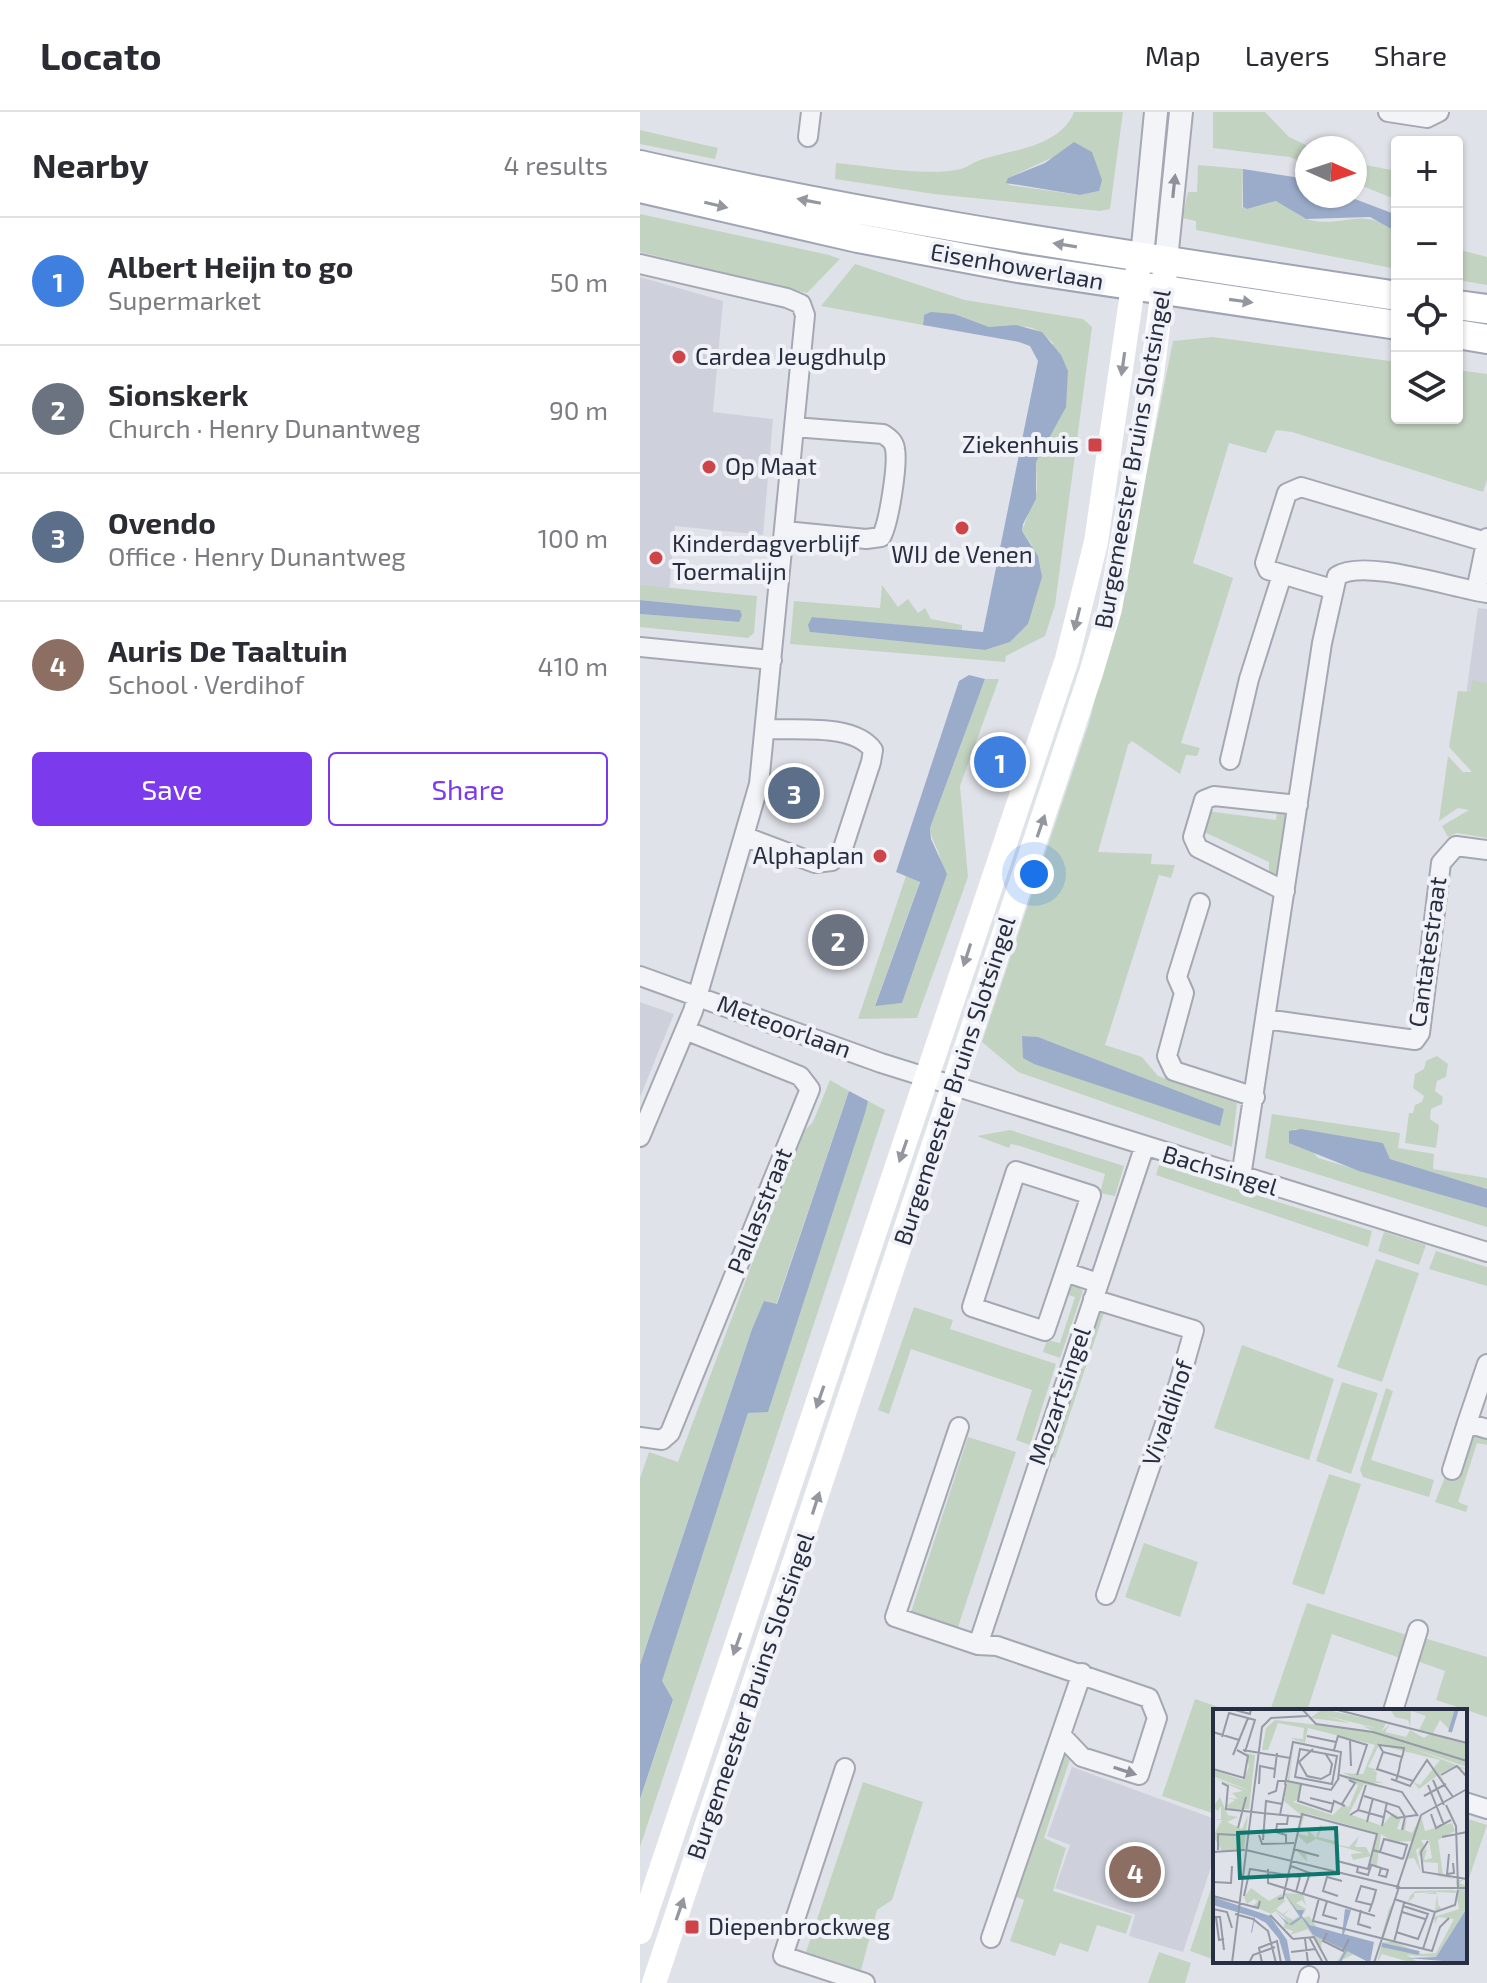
<!DOCTYPE html>
<meta charset="utf-8">
<style>
:root{--surface:#fff;--page:#f2f2f3;--text:#2b2b33;--muted:#7c7c81;--line:#e1e1e2;--accent:#7c3aed}
body{margin:0;font-family:"Exo 2",sans-serif;background:var(--page);color:var(--text)}
.controls{position:absolute;right:24px;top:24px;display:grid;overflow:hidden;border-radius:8px;box-shadow:0 2px 6px #0004}
.controls button{width:72px;height:72px;display:grid;place-items:center;padding:0;border:0;border-bottom:2px solid var(--line);background:var(--surface);color:var(--text);font:40px sans-serif}
.compass{position:absolute;left:655px;top:24px;width:72px;height:72px;border-radius:50%;background:var(--surface);box-shadow:0 2px 6px #0004;rotate:93deg}
.you{position:absolute;left:394px;top:762px;width:28px;height:28px;margin:-20px;border:6px solid #fff;border-radius:50%;background:#1a73e8;box-shadow:0 0 0 12px #1a73e833}
.badge{display:grid;place-items:center;width:52px;height:52px;border-radius:50%;background:var(--accent);color:#fff;font-size:26px;font-weight:700}
.pin{position:absolute;translate:-50% -50%;border:4px solid #fff;box-shadow:0 2px 8px #0006}
.list{margin:0;padding:0;list-style:none}
h2{display:flex;justify-content:space-between;align-items:center;height:104px;margin:0;padding:0 32px;font-size:34px}
h2 small{font-size:26px;font-weight:400;color:var(--muted)}
.list li{display:grid;grid-template-columns:52px 1fr auto;gap:24px;align-items:center;box-sizing:border-box;height:128px;padding:0 32px;border-top:2px solid var(--line)}
.list b{display:block;font-size:30px;white-space:nowrap}
.list p{margin:0;font-size:26px;white-space:nowrap;color:var(--muted)}
.list em{font-size:26px;font-style:normal;color:var(--muted)}
.actions{display:flex;gap:16px;padding:24px 32px}
.actions a{flex:1;padding:18px 0;border:2px solid var(--accent);border-radius:8px;text-align:center;font-size:28px;color:var(--accent)}
.actions .main{background:var(--accent);color:#fff}
.icon{flex:none;width:44px;height:44px;fill:none;stroke:currentColor;stroke-width:2;stroke-linecap:round;stroke-linejoin:round}
.map{position:relative;flex:none;width:847px;height:1871px;overflow:hidden}
header{display:flex;align-items:center;gap:48px;box-sizing:border-box;height:112px;padding:0 40px;background:var(--surface);border-bottom:2px solid var(--line)}
header strong{font-size:38px}
nav{display:flex;gap:44px;margin-inline-start:auto;font-size:28px}
main{display:flex}
aside{flex:1;background:var(--surface)}
.map>svg:first-child{display:block}
</style>
<header>
<strong>Locato</strong>
<nav><a>Map</a><a>Layers</a><a>Share</a></nav>
</header>
<main>
<aside>
<h2>Nearby<small>4 results</small></h2>
<ul class="list">
<li><span class="badge" style="background:#3f7fe0">1</span><div><b>Albert Heijn to go</b><p>Supermarket</p></div><em>50 m</em></li>
<li><span class="badge" style="background:#6b7280">2</span><div><b>Sionskerk</b><p>Church · Henry Dunantweg</p></div><em>90 m</em></li>
<li><span class="badge" style="background:#5c6f8a">3</span><div><b>Ovendo</b><p>Office · Henry Dunantweg</p></div><em>100 m</em></li>
<li><span class="badge" style="background:#8d6e63">4</span><div><b>Auris De Taaltuin</b><p>School · Verdihof</p></div><em>410 m</em></li>
</ul>
<div class="actions"><a class="main">Save</a><a>Share</a></div>
</aside>
<div class="map">
<svg width="847" height="1871" viewBox="0 0 847 1871">
<rect width="100%" height="100%" fill="#e0e2e9"/>
<path fill="#ced1db" d="M0 165 83 189 73 300 133 307 123 423 35 414 29 480 0 478Z
M838 496 847 497V646L818 641Z
M0 890 34 902 0 985Z
M432 1655 575 1707V1743L543 1840 489 1824 495 1803 415 1776 430 1733 407 1724Z"/>
<path fill="#c3d3c1" fill-rule="evenodd" d="M434 0H483L470 97 460 99 294 82 195 67 196 51C230 54 288 65 321 57 328 55 335 49 343 47 373 38 421 34 434 0ZM418 43 459 79 440 83 369 73 368 66Z
M573 0H625L649 25 672 36H667V52L650 45 573 36Z
M0 18 78 36 75 47 0 32Z
M715 51 757 59V88L715 71Z
M558 53 603 57 602 95 607 97 637 89C649 94 658 105 670 108 706 116 721 93 757 120V157L556 118V109L542 106 548 80H557Z
M0 102 189 143 200 147 167 181 0 140Z
M817 137 847 145V173L817 168Z
M215 152 325 188 443 207 452 215 415 493 405 524 366 544 365 550 150 532 154 489 240 496 242 473 258 495 268 487 278 501 285 496 291 507 322 513V519L173 505 170 520 345 538 370 530 388 512 392 433 382 419 397 378 396 350 413 231C385 203 380 221 350 215 323 210 315 199 284 203L283 213 181 194Z
M573 225 757 250V306H817V258L847 262V368L843 380 652 320 636 318 626 341 589 331 553 451 593 466 541 631 560 636 557 644 546 643 540 662 492 629 488 633 458 740 512 742 511 752 535 753 531 766 519 763 465 933 502 945 518 964 597 991 592 1035 378 960 342 930 449 611 491 439 533 229ZM382 924 400 926 584 997 580 1013 416 958Z
M0 473 117 484 114 521 108 526 0 515V502L98 510 102 503 100 498 0 488Z
M345 567H359L320 674 328 765 277 906 218 907 266 764 280 769 235 893 262 891C272 863 307 770 300 745 297 734 291 728 290 716Z
M832 568 847 571V726L817 721 808 725 802 714 829 698 818 696 799 709 808 644 823 660H832L809 635 818 579 830 580Z
M637 698 650 699 640 765 629 761V750L562 719 567 699 636 708Z
M797 944 808 952 806 965 797 969 795 979 803 985 802 992 791 997 790 1007 799 1013 796 1036 765 1031 769 1001H773L775 993 782 990 784 984 773 976 775 962 784 957 786 949Z
M190 968 209 979 136 1193 124 1190 112 1217 0 1553V1366L9 1340 38 1350 160 1023 173 1010Z
M228 989 245 998 0 1735V1687L33 1589 21 1569 108 1301 128 1299Z
M632 1002 760 1021 758 1036 794 1042 793 1057 847 1066V1077L750 1047 743 1031 654 1017 678 1046 847 1096V1115L625 1046Z
M370 1018 484 1054 475 1084 460 1081 465 1062 380 1034 371 1032 369 1036 337 1024Z
M519 1053 732 1119 728 1135 516 1063Z
M744 1120 786 1133 779 1153 738 1139Z
M796 1139 847 1155V1174L789 1157Z
M736 1147 779 1161 742 1270 697 1255Z
M434 1172 443 1179 420 1246 403 1240 407 1228 420 1231 435 1185 425 1182Z
M274 1195 313 1208 310 1217 416 1252 390 1333 376 1328 392 1278 271 1237 249 1302 238 1298Z
M457 1195 465 1198 415 1346 408 1343Z
M602 1233 694 1267 669 1348 574 1316Z
M702 1270 738 1281 711 1362 676 1349Z
M746 1276 753 1279 731 1348 794 1368 789 1385 723 1365 720 1358Z
M830 1323 847 1327V1333L837 1331 818 1390 828 1394 826 1400 795 1390 805 1365 816 1363Z
M328 1325 376 1340 318 1515 271 1500Z
M689 1362 721 1372 684 1483 652 1472Z
M504 1431 558 1450 540 1505 485 1485Z
M667 1491 767 1523 760 1546 692 1522 667 1599H630Z
M784 1526 847 1545V1605L796 1588 805 1559 777 1549Z
M555 1587 590 1599H575V1702L522 1684Z
M422 1641 430 1647 404 1726 426 1736 413 1779 492 1804 486 1822 457 1813 448 1840 420 1831 415 1844 370 1829 384 1788 374 1784Z
M223 1670 283 1690 252 1788 237 1798 221 1858 166 1840Z
M825 1706 847 1713 825 1778Z
M575 1765V1848L550 1839Z
M519 1840 551 1851 545 1871H508Z"/>
<path fill="#9bacca" d="M434 30 452 40 462 68 459 79 440 83 366 71 368 66 405 51Z
M603 57 667 67V84H707L757 103V120L730 105 666 107 636 89 607 97 603 95Z
M291 200 314 202 349 215 376 213 402 220 421 243 428 259 426 295 396 350V387L383 412 382 419 398 444 402 465 388 512 370 530 345 538 170 520 168 513 172 505 343 520 398 249 390 234 379 230 283 213 284 203Z
M0 488 100 498 102 503 99 510 0 502Z
M329 563 345 567 290 716 291 727 307 762 262 891 235 894 280 770 256 760 319 569Z
M382 924 398 925 584 997 580 1014 394 952 383 946Z
M209 979 228 989 225 1001 128 1300 108 1301 22 1569 33 1588 0 1687V1553L112 1217 124 1189 137 1192Z
M661 1017 743 1031 750 1047 847 1077V1096L719 1059 649 1031V1019Z"/>
<g fill="none" stroke-linecap="round" stroke-linejoin="round">
<g stroke="#a5a8b3" stroke-width="22">
<path id="minor" d="M748 0 787 6 799 0
M168 25 171 0
M0 152 147 186 161 192 165 203 119 672 53 899 0 1025
M145 419 226 427 241 425C249 412 258 352 255 337 254 329 249 326 243 322L154 315
M692 477 628 458 625 451 647 381 661 375 846 430
M836 479 847 426
M0 535 132 548
M590 648 609 567 642 463
M106 725 175 751 192 749 203 736 231 650 233 638C213 611 157 619 126 617
M645 779 558 736 553 725 564 688 574 684 658 693
M560 791 537 865 544 881 527 944 534 959 615 985
M0 864 241 951 847 1140
M625 907 775 928 780 921 801 751 816 734 847 738
M601 1065 682 531 697 464C725 446 812 476 847 481
M425 1160 451 1083 376 1059 332 1195 405 1219 425 1160 458 1171
M453 1187 554 1218 539 1271 466 1483
M847 1252 827 1311 847 1317
M319 1315 255 1505 338 1533 357 1534 509 1586 517 1606 499 1663 442 1645 422 1624
M0 1325 22 1328 30 1321 170 977 160 964 45 918
M812 1358 827 1311
M338 1533 504 1036
M753 1599 778 1518
M205 1656 143 1844 225 1871
M825 1690 847 1697
M351 1826 442 1561
M667 1871 669 1864"/>
</g>
<g stroke="#a5a8b3" stroke-width="26">
<path id="tertiary" d="M502 145 516 0
M526 148 541 0"/>
</g>
<g stroke="#9fa5b5" stroke-width="32">
<path id="primary" d="M0 53C250 110 504 145 757 184
M0 76 218 126 378 156 757 213
M817 193 847 197
M817 222 847 227"/>
</g>
<use href="#minor" stroke="#f3f4f7" stroke-width="18"/>
<use href="#tertiary" stroke="#f3f4f7" stroke-width="22"/>
<path stroke="#fff" stroke-width="24" d="M0 1820 427 547 456 430 493 174 499 155
M14 1871 451 561 470 497 512 262 525 160"/>
<use href="#primary" stroke="#fff" stroke-width="28"/>
</g>
<defs><path id="oneway-solid" d="M-6-.8H1V-3.2L6.5 0L1 3.2V.8H-6Z" transform="scale(2)"/></defs>
<g fill="#8e919c">
<use href="#oneway-solid" transform="translate(534 74) rotate(-84)"/>
<use href="#oneway-solid" transform="translate(485 1659) rotate(18)"/>
</g>
<g fill="#9496a0">
<use href="#oneway-solid" transform="translate(169 89) rotate(-169)"/>
<use href="#oneway-solid" transform="translate(76 93) rotate(13)"/>
<use href="#oneway-solid" transform="translate(425 133) rotate(-171)"/>
<use href="#oneway-solid" transform="translate(601 189) rotate(8)"/>
<use href="#oneway-solid" transform="translate(483 252) rotate(98)"/>
<use href="#oneway-solid" transform="translate(437 507) rotate(104)"/>
<use href="#oneway-solid" transform="translate(401 714) rotate(-71)"/>
<use href="#oneway-solid" transform="translate(327 843) rotate(108)"/>
<use href="#oneway-solid" transform="translate(263 1039) rotate(109)"/>
<use href="#oneway-solid" transform="translate(180 1285) rotate(109)"/>
<use href="#oneway-solid" transform="translate(176 1391) rotate(-72)"/>
<use href="#oneway-solid" transform="translate(97 1532) rotate(109)"/>
<use href="#oneway-solid" transform="translate(40 1797) rotate(-71)"/>
</g>
<g fill="#cf4448" stroke="#f0f2f7" stroke-width="3">
<circle cx="39" cy="245" r="8"/>
<rect x="447" y="325" width="16" height="16" rx="4"/>
<circle cx="69" cy="355" r="8"/>
<circle cx="322" cy="416" r="8"/>
<circle cx="16" cy="446" r="8"/>
<circle cx="240" cy="744" r="8"/>
<rect x="44" y="1807" width="16" height="16" rx="4"/>
</g>
<g text-anchor="middle" stroke-width="8" stroke-linejoin="round" paint-order="stroke">
<g font-size="24" fill="#282e41" stroke="#f0f2f7">
<text transform="translate(377 155) rotate(10)" y="8">Eisenhowerlaan</text>
<text transform="translate(493 347) rotate(-80)" y="8">Burgemeester Bruins Slotsingel</text>
<text transform="translate(788 840) rotate(-82)" y="8">Cantatestraat</text>
<text transform="translate(144 915) rotate(20)" y="8">Meteoorlaan</text>
<text transform="translate(315 969) rotate(-72)" y="8">Burgemeester Bruins Slotsingel</text>
<text transform="translate(580 1059) rotate(17)" y="8">Bachsingel</text>
<text transform="translate(120 1099) rotate(-68)" y="8">Pallasstraat</text>
<text transform="translate(420 1284) rotate(-71)" y="8">Mozartsingel</text>
<text transform="translate(528 1301) rotate(-71)" y="8">Vivaldihof</text>
<text transform="translate(111 1584) rotate(-71)" y="8">Burgemeester Bruins Slotsingel</text>
</g>
<g font-size="24" fill="#282e41" stroke="#f0f2f7" text-anchor="start">
<text x="55" y="253">Cardea Jeugdhulp</text>
<text x="439" y="341" text-anchor="end">Ziekenhuis</text>
<text x="85" y="363">Op Maat</text>
<text x="32" y="440">Kinderdagverblijf<tspan x="32" dy="28">Toermalijn</tspan></text>
<text x="322" y="451" text-anchor="middle">WIJ de Venen</text>
<text x="224" y="752" text-anchor="end">Alphaplan</text>
<text x="68" y="1823">Diepenbrockweg</text>
</g>
</g>
<g transform="translate(573 1597)">
<rect width="254" height="254" fill="#e0e2e9"/>
<path d="M110 0 173 14 169 22 177 15 172 23 193 28 197 21 211 29 216 25 254 35V58L199 39 254 60 239 59 227 65 232 74 225 66 206 80 200 73 207 76 227 51 166 36 155 58 173 63 159 61 164 63 163 72 171 74H161L169 79 151 75 136 105 169 117 180 104 188 109 184 120 189 121 194 109 192 121 199 124 208 107 212 122 239 114 242 122 225 131 230 166 241 170 225 167V154L210 153 209 142 214 140 211 151 219 149 216 131H208L213 139 207 142 209 147 205 146 207 138 203 141 208 163 201 149 194 150 199 132 180 133 168 125 164 157 157 154 164 124 92 104 86 125 95 127V121L103 129 107 116 110 117 105 128 122 132 128 122 122 135 136 138 146 127 142 138H153L158 147 140 151 138 145 150 144 103 130 94 135 85 127 82 139 106 148 93 145 94 153 83 141 80 148 81 139 89 107 71 92 81 35 76 72 89 74 86 90 80 93 120 106 130 96 136 98 145 76 129 68 147 72 130 64 150 65 162 36 95 19 92 34 79 30 76 46 79 29 90 30 91 19 65 14 55 41H49L53 19 62 11 163 23 149 17 163 19 114 7 137 14 97 9ZM177 0H244L238 22 227 11 220 24 206 21 213 7 198 2 197 18 195 11 182 8ZM33 44 42 46 36 100H17L13 97 22 91 14 89 25 90 19 84 30 82 0 69 37 82 0 67V61L30 71 36 58ZM7 88 15 106 25 108 14 113 29 120 35 106 31 141 9 142 0 127 9 111H2L8 110V97L5 102 0 98ZM251 170 246 174 254 177V199L223 248 194 246 206 254H200L169 245 164 254 169 233H179L168 229 176 200 182 191 171 229 210 245 223 244 241 210 225 208 222 215 221 208 246 200 243 184 223 183 224 185 225 196 223 200 226 196 228 200 222 202 224 185H211L223 183 201 184V188L195 193 197 187 202 182 240 181 243 182 245 188 243 172ZM38 179 56 192 68 185 72 192 63 200 70 205 78 199 71 206 80 211 86 207 70 184 90 185 93 197 89 191 83 194 93 200 91 205 83 200 87 208 81 212 96 207 105 220 92 212 100 226 141 245 123 254 131 242 109 232 108 241 95 220 77 226 80 222 71 219 72 209 63 202 58 205 40 197 45 192 41 190 34 195 31 188Z" fill="#c3d3c1"/>
<path d="M72 185 84 201H91L89 207 97 216 129 225 132 200 138 201 131 225 161 233 157 254 134 242 128 253 125 254 132 241 100 226 89 209 79 216 74 215 62 202 76 215 87 208ZM0 188 57 207 74 231 78 254H73L66 230 53 214 42 208 39 224 38 223 41 208 0 196ZM254 199V254L194 249 223 248Z" fill="#9bacca"/>
<path fill="none" stroke="#9bacca" stroke-width="4" d="M237 23 244 0M169 236 206 244"/>
<path fill="none" stroke="#969aa6" stroke-width="2" d="M18 0 37 5 38 0M89 0 103 15 160 23 254 52M121 0 254 34M0 23 26 31M94 27 123 33M9 28 16 4 42 11 32 43M137 32 138 57M87 40 124 47 119 75 82 68ZM100 40 86 53 94 67 108 70 117 65 119 55 112 44M30 41 77 49M121 41 125 27 154 36 144 66M170 43 164 60 200 72M20 46 35 9M0 60 31 69 35 47 24 41M126 66 189 83 205 107M228 66 244 57 254 68M61 69 64 44M178 70 197 77 214 51 240 88M220 71 231 96M74 72 118 81 126 69M183 72 186 61 187 55 188 51 190 45 191 39 166 36 170 43 189 48M9 74 15 77 13 100 49 104M46 75 47 57 62 60M88 75 85 92 118 103 121 92 132 97M72 76 80 33 128 43 125 71M215 76 231 116M55 85 63 82 65 72H72M151 87 186 98 192 108 189 121M211 87 233 75M97 89 121 95M129 95 142 74 136 71M233 96 243 117 245 178M145 101 170 108M172 101 184 109 204 106M49 104 88 108M218 105 223 119 238 111M67 106 73 75M137 106 145 101 153 76M208 106 184 179H253M208 106 254 80M154 113 160 89M169 117 174 93M25 119 33 88M46 126 49 135 81 134M229 128 254 123M50 131 53 92 69 95M215 132 208 143 210 163 254 170M73 134V126L63 123 64 115H74L75 107M80 140 106 147M5 141V125L23 126M33 141 186 178 161 254M160 141 190 150M0 143 32 141M167 143 171 130 194 136 190 150M236 145 234 165 241 164 240 154M156 155 168 159 166 166 173 168 175 161 168 159M145 158 144 163 155 166 158 157M55 160V174L162 207M76 162 78 157 97 164 90 185M0 173 18 174 19 157M0 187 45 199 47 192M31 187 37 160 87 168 83 183M125 187 110 182 114 168 129 172M106 189 100 212 219 242 227 218 236 209M65 190 70 189 89 105 164 125 155 160 124 152M181 190 222 203M114 192 110 206 124 210M0 200 14 203 19 219M148 201 145 215 158 219M156 203 160 192 163 181 148 177 143 192 159 196M189 203 212 210M22 205 40 210 55 222 63 254M57 206 80 230M0 208H7L11 241M3 208 6 231 11 230M183 223 205 230 215 205 190 197M114 224 110 232 130 242 136 230M96 228 110 254M80 230 101 228 115 254M92 230 95 254M181 233 191 194M210 240 222 203 242 196 245 181M78 243 103 240M19 254 49 18 58 9 94 7M36 254 40 246 62 238M49 254 46 239 64 232 68 254"/>
<path fill="#0f766e" fill-opacity="0.15" stroke="#0f766e" stroke-width="4" d="M123 119 125 164 27 169 25 124Z"/>
<rect width="254" height="254" fill="none" stroke="#282e41" stroke-width="4"/>
</g>
</svg>
<div class="controls">
<button>+</button>
<button>−</button>
<button><svg class="icon" aria-label="locate" viewBox="0 0 24 24"><circle cx="12" cy="12" r="6"/><path d="M12 2v4M12 18v4M2 12h4M18 12h4"/></svg></button>
<button><svg class="icon" aria-label="layers" viewBox="0 0 24 24"><path d="M12 4l9 5-9 5-9-5zM3 14l9 5 9-5"/></svg></button>
</div>
<svg class="compass" viewBox="-18 -18 36 36"><path d="M0-13l5 13h-10z" fill="#e53935"/><path d="M0 13l5-13h-10z" fill="#7c7c81"/></svg>
<div class="you"></div>
<div class="pin badge" style="left:360px;top:650px;background:#3f7fe0">1</div>
<div class="pin badge" style="left:198px;top:828px;background:#6b7280">2</div>
<div class="pin badge" style="left:154px;top:681px;background:#5c6f8a">3</div>
<div class="pin badge" style="left:495px;top:1760px;background:#8d6e63">4</div>
</div>
</main>
